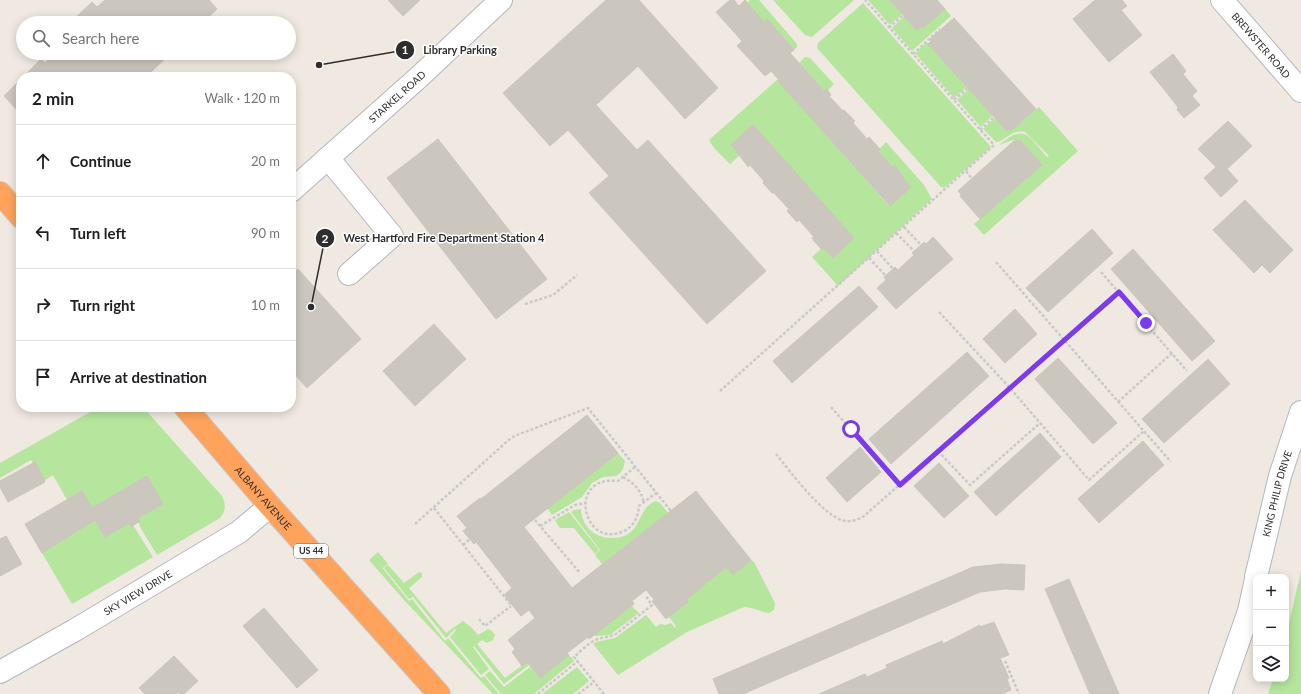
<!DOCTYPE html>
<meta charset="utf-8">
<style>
:root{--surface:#fff;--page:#f2f2f2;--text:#202124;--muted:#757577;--line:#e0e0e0}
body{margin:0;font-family:Lato,sans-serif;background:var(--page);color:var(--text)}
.controls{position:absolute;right:12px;bottom:12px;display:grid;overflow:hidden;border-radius:8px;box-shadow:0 2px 10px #0003}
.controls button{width:36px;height:36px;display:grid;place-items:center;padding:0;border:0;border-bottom:1px solid var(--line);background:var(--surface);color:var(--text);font:20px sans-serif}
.stop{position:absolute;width:12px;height:12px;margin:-9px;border:3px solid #7c3aed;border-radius:50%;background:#fff}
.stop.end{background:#7c3aed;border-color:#fff;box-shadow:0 1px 4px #0008}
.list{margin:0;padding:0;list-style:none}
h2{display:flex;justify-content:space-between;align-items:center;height:52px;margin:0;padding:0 16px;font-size:17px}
h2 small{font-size:13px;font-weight:400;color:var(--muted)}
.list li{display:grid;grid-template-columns:26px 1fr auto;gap:12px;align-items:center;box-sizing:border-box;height:72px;padding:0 16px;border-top:1px solid var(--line)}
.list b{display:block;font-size:15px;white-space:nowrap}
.list em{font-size:13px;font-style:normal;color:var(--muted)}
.icon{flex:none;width:22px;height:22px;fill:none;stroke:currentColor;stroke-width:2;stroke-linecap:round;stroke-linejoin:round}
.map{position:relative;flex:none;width:1301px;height:694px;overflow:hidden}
.search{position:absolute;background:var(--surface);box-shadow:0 2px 10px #0003;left:16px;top:16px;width:280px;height:44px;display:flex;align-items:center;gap:10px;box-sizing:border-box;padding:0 14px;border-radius:22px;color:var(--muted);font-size:15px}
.panel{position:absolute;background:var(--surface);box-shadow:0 2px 10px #0003;left:16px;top:72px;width:280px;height:340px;border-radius:16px}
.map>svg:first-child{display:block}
</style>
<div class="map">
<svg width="1301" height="694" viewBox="0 0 1301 694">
<rect width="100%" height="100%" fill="#efe9e1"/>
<path fill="#b6e59e" d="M750 0H759L797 44V47L794 50 767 20 764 22 747 3Z
M773 0H854L812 37 805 35Z
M868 0H890L902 14 890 25Z
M863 3 991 147 944 188 941 187 817 48 818 43Z
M945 9 951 16 912 51 892 28 904 16 916 30 921 26 923 28Z
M927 42 967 87 954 98 915 53Z
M805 57 810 58 834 84 828 90 824 91 799 63Z
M778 79 779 81 889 206 911 187 903 178 904 176 894 165 892 167 878 151 886 142 924 185 932 199 838 286 812 257 821 249 824 248 833 258 854 238 753 126 738 154 739 156 730 164 714 148 709 140Z
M969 89 993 115 981 127 957 100Z
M1039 107 1078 151 984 235 974 224 1042 165 1020 140 1019 142 1016 139 999 145C1025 123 1028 136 1047 157L1049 156 1025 132C1011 129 1007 140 996 142L983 129 995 118 1006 130 1009 129 1011 131Z
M99 407H143L222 496C226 504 226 511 220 518L157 555 140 527V526L138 522 140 521 138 518 163 504 147 476 92 508 67 500 53 475 44 481 31 460 0 478V463Z
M618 453 625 461 623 469 620 473 616 476 603 477 592 483 582 497 552 515 547 508Z
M656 501 660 503 668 513 602 564 595 555 600 550 571 512 574 510 581 509C581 516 584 523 589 529 595 535 603 538 611 538 645 538 634 509 656 501Z
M569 512 599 550 595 554 574 528H560L555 520Z
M95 520 105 537 129 523 133 525 153 557 72 604 42 553Z
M378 552 388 564 383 568 377 561 409 601 412 599 445 641 448 638 481 678 484 676 499 694H493L404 600 369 560Z
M751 560 754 562 775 603 774 610 769 613C760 612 753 607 744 607L687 632 618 675 593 644 596 642 615 638 646 615 656 627 660 624 665 625 671 623 675 628 676 626 669 617 687 602V599L726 567 733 575Z
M388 565 404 583 419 572 422 573V577L409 588 446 633 463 621 472 628 478 635 488 629 492 631 495 635 493 640 487 643 482 640 477 644 505 678 527 662 529 665 504 684 474 646 473 647 489 669 481 675 450 637 456 630 455 629 446 638 413 597 409 599 384 568Z
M1301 571V694H1268L1273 679H1286V636Z
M632 606 639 613 610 635 595 636 594 635Z
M569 655 574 661 534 694H501L485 675 490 671 504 687 530 667 540 678Z
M577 667 589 681 573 694H542Z"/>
<path fill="#cbc7bf" stroke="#cbc5ba" d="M105 0H209L217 9 202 23H70L92 2 97 7Z
M388 0H420L403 16Z
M606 0H639L718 88 685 119 638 66 596 105 637 150 648 140 766 271 707 324 589 193 609 176 568 130 550 146 503 93Z
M730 0H734L739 6 745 0 764 22 767 19 794 50 790 53 824 91 827 89 831 95 829 96 843 111 844 110 855 121 853 123 867 139 869 137 880 149 878 151 892 167 894 165 904 177 903 178 911 187 890 206 778 81 779 80 771 71 765 76 737 46 742 41 716 12Z
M890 0H937L945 9 923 28 921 26 916 30Z
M1095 0H1122L1127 6 1121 10 1142 35 1109 62 1073 19Z
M954 18 1036 109 1011 131 1008 129 1007 131 928 44 931 41 930 39Z
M55 53H171L151 72 156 77H23L41 59 45 63Z
M1173 54 1186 71 1183 74 1197 91 1192 96 1200 105 1184 118 1177 110 1178 107 1150 72Z
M21 79V114L4 96Z
M1228 121 1252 146 1227 169 1238 181 1221 197 1204 178 1216 167 1198 149Z
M753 125 854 238 833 258 824 248 822 250 814 241 812 238 814 237 799 220 797 222 787 211 789 209 774 193H772L763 183 764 181 750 165 748 167 747 165 731 145Z
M438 139 547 279 496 319 387 178Z
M1016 139 1019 142 1020 140 1042 165 980 219 960 196 961 194 958 191Z
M1245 200 1293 250 1270 273 1262 265 1254 273 1213 230Z
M1092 229 1113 253 1048 312 1026 288Z
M933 237 953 259 896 309 877 288 886 280 884 277 893 269 895 267 898 270 914 255 912 253 921 245 924 242 926 244Z
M1133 249 1215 341 1192 361 1111 269Z
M298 269 361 339 307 388 291 370V275Z
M859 286 878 307 792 383 773 361Z
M1015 309 1037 334 1005 363 983 339Z
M434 324 466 359 415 406 383 371Z
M967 352 989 376 891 464 869 439Z
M1058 358 1117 423 1093 444 1035 379Z
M1208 359 1230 384 1164 443 1142 419Z
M587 415 618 453 524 527 572 588 696 491 751 560 733 575 726 567 687 599 688 602 666 619 652 601 654 599 646 590 632 601 634 604 589 639 588 637 567 653 569 655 540 678 527 662 522 666 512 652 515 649 508 640 535 618 529 610 521 616 504 595 512 588 476 542 474 544 463 531 467 528 457 516 480 498 481 499Z
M1040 433 1061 457 996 516 974 492Z
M1143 441 1164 465 1099 523 1078 499Z
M860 447 881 472 847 502 826 478Z
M35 462 45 482 8 502 0 487V481Z
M939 463 969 496 944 518 914 486Z
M147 476 163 504 138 518 140 521 131 527 129 523 105 537 95 520 42 553 25 524 82 491 92 508Z
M6 536 22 564 0 576V539Z
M1002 564 1025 565 1024 590 1005 589 980 592 743 694H719L713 679 973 567Z
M1069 579 1119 694H1090L1045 589Z
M264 608 318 670 297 688 243 626Z
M994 622 1009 655 1000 658 1009 678 1007 679 1011 690 1002 694H819L865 674 867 677 887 668 886 665 942 641 943 644 980 625V627Z
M174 656 198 681 184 694H180L178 692 176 694H145L139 688Z"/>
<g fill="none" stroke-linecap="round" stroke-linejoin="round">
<g stroke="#b4b7c1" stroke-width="24">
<g id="minor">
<path id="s1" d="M1222 0 1301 91"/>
<path d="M328 158 392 236 349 274"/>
<path id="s2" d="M291 191 419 77 501 0"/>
<path id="s3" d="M1256 577 1280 476 1301 412"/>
<path id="s4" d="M0 672 75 630 239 532 270 506"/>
<path d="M1220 694 1249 611 1256 579"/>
</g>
</g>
<g stroke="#c9c9c9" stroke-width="24">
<g id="highway">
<path d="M0 193 21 217"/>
<path id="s5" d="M185 407 270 506 439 694"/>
</g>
</g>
<path stroke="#c9c9c9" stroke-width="2.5" stroke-dasharray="3 2" stroke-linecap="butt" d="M889 28 903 15
M913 54 940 29
M954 100 968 88
M980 130 994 117
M966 171 972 179
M904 227 921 245
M896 233 914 251
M877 251 893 269
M869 258 886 276
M996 262 1171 462
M1101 272 1187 371
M525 304 553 295 577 275
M939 312 1010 388 1089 480 1144 431
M720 391 994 145 865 0
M1118 402 1172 353
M831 407 900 485
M938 451 970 485 1040 423
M776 454C790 471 825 519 846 521 852 522 859 519 864 516L1119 292
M635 467 618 481C565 475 584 551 624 531 634 526 638 517 639 506L656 493
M623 477C634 483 641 490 644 503
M434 508 511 605
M535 520 580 573
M415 524 511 438 517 435 588 408 671 511
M540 526 575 505 586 503
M463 545 470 539
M479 619 485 626 511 606
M1005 661 1019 694
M540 694 539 693 578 661
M578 694 594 682
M604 694 574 657C581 651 589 642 598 639 604 637 610 637 616 634L652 605 647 598 651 595"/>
<use href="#minor" stroke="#fff" stroke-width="22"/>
<use href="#highway" stroke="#ffa35c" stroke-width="22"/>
</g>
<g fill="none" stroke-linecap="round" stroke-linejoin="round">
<path stroke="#7c3aed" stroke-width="5" d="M851 429 900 485 1119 292 1146 323"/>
</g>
<g text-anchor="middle" stroke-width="3" stroke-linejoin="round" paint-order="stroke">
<rect fill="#fff" stroke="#6d6d6d" stroke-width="1" x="294" y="544" width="34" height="14" rx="3"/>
<g font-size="9" font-weight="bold" fill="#2e2e2e">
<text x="311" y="554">US 44</text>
</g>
<g font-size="10" fill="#2e2e2e" stroke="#fff">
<text dy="4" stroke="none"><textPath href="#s1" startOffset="60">BREWSTER ROAD</textPath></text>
<text dy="4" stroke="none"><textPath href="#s2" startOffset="142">STARKEL ROAD</textPath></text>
<text dy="4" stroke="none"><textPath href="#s3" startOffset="86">KING PHILIP DRIVE</textPath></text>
<text dy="4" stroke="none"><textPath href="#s5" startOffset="120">ALBANY AVENUE</textPath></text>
<text dy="4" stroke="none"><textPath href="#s4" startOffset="159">SKY VIEW DRIVE</textPath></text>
</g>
</g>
<path fill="none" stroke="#2e2e2e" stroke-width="1.5" d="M319 65L405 50M311 307L325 238"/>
<g fill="#2e2e2e" stroke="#fff" stroke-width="1.5">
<circle cx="319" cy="65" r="4"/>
<circle cx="311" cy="307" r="4"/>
<circle cx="405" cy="50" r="10"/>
<circle cx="325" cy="238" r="10"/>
</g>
<g font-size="12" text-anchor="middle" font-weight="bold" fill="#fff">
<text x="405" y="54">1</text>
<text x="325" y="243">2</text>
</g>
<g font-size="11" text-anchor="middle" font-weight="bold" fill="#2e2e2e" stroke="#fff" stroke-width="3" stroke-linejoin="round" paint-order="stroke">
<text x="460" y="54">Library Parking</text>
<text x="444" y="242">West Hartford Fire Department Station 4</text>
</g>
</svg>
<div class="controls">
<button>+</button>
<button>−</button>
<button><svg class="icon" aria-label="layers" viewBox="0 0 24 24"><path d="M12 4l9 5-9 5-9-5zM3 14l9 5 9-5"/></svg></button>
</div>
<div class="stop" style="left:851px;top:429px"></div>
<div class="stop end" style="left:1146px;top:323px"></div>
<div class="search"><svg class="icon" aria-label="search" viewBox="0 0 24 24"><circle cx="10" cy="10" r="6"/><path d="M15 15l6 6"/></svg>Search here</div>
<section class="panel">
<h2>2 min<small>Walk · 120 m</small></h2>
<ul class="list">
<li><svg class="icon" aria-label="ahead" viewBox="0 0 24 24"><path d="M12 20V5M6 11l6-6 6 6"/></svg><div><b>Continue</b></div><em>20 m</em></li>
<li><svg class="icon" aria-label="left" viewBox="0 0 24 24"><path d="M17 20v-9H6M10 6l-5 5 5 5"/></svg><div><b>Turn left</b></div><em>90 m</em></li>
<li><svg class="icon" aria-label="right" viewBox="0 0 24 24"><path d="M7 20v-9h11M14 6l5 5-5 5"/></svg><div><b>Turn right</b></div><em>10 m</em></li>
<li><svg class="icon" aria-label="arrive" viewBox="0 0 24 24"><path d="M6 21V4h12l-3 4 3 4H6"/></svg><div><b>Arrive at destination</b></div></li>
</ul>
</section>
</div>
